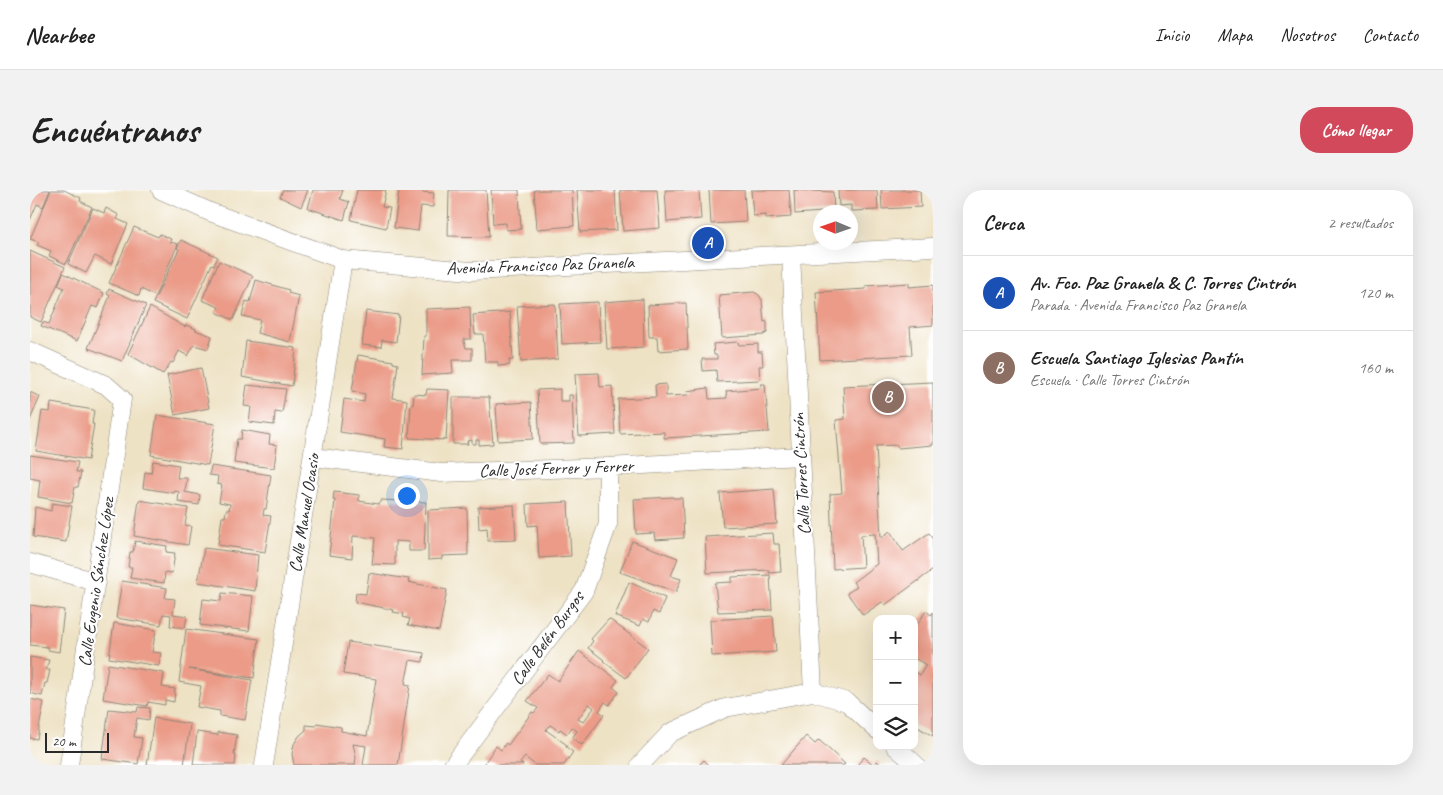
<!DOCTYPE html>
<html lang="es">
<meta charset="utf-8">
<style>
:root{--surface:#fff;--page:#f2f2f2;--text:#222;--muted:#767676;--line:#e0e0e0;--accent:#d1495b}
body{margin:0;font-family:Caveat,sans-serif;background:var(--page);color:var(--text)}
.controls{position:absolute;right:15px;bottom:15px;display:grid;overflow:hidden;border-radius:10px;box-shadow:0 5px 20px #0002}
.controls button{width:45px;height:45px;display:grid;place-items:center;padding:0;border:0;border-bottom:1px solid var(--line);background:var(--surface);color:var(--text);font:25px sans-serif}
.compass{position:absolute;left:783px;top:15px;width:45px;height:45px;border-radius:50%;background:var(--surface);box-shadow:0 5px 20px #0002;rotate:272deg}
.scale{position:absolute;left:15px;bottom:12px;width:64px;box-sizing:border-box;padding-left:5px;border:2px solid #2b2b2b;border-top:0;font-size:14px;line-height:18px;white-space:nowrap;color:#2b2b2b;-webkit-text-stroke:4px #fff;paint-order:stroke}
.you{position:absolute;left:376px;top:305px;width:18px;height:18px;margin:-12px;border:4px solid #fff;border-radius:50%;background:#1a73e8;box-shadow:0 0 0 8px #1a73e833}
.badge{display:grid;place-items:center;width:32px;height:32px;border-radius:50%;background:var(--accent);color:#fff;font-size:16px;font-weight:700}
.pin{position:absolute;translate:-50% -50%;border:2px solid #fff;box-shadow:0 1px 5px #0006}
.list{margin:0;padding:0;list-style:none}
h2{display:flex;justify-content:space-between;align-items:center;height:65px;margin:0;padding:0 20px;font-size:21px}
h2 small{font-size:16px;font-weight:400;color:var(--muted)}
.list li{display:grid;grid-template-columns:32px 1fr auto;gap:15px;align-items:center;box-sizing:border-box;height:75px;padding:0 20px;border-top:1px solid var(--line)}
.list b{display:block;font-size:19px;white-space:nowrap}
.list p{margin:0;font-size:16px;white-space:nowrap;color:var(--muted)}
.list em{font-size:16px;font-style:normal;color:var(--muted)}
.icon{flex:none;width:28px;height:28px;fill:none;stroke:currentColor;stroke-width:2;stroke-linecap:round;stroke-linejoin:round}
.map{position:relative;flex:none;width:903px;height:575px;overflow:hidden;border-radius:20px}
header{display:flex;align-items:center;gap:30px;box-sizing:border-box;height:70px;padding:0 25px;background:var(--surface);border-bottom:1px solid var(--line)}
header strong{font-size:24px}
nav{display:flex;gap:28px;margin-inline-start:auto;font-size:18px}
.intro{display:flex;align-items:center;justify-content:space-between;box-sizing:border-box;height:120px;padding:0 30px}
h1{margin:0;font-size:35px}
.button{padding:12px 22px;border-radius:20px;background:var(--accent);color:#fff;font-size:18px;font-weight:700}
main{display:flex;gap:30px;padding:0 30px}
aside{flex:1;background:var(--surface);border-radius:20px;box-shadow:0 5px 20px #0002}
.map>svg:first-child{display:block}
</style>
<header>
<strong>Nearbee</strong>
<nav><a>Inicio</a><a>Mapa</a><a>Nosotros</a><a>Contacto</a></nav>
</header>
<div class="intro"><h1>Encuéntranos</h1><a class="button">Cómo llegar</a></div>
<main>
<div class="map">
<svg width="903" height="575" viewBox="0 0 903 575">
<rect width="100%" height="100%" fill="#fff"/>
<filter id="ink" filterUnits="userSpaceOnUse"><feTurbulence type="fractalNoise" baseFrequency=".02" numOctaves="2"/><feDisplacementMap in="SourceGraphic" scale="10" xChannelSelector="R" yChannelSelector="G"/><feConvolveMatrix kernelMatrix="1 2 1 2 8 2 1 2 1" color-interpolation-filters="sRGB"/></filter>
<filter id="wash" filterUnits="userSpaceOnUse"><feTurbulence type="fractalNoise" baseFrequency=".0096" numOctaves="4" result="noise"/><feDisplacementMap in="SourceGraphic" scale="20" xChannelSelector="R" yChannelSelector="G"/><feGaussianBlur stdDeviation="1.12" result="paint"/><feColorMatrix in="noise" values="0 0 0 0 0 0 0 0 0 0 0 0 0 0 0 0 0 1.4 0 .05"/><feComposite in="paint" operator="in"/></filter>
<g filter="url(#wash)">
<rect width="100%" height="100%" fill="#eee2c4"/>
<g id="blocks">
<path fill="#eb9b88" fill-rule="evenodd" d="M0 0H20L13 17 7 14 0 30Z
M21 0H34L51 8 50 11 62 17 36 74 19 66 21 61 7 55 9 52 0 49Z
M253 0H278L271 17 250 7Z
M283 0H313L310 9 319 12 314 30 278 18Z
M327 0H356L352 17 360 18 356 38 321 30Z
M369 0H392V2L404 3 403 17 391 16 388 41 364 38Z
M419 0H456L459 47 418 46Z
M461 0H489L491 39 476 40V33L463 34Z
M504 0H542L544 36 507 39Z
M547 0H585L587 40 550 42Z
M590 0H627L630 38 593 41Z
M635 0H669L671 29 637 32Z
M679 0H714L716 32 681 34Z
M721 0H759L761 27 736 29V25L723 26Z
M764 0 803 2 804 21 765 24Z
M808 0H847L848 20 821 21V15L809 16Z
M851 0H890L891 17 852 19Z
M63 18 74 23 76 18 89 25 87 29 98 34 81 74 65 66 56 83 38 74Z
M104 37 128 47 130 44 141 49 140 52 148 54 125 106 111 99 109 106 79 93Z
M151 50 188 67 184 75 182 74 157 129 123 113 149 59 147 58Z
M0 61 35 77 11 132 0 127Z
M189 71 223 86 203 130 186 122 189 117 172 110Z
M33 83 74 103 68 118 62 116 47 151 11 136 13 132 19 134 34 98 28 95Z
M226 90 259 100 258 103 269 106 260 152 227 143 230 130 212 126 216 111 220 112Z
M879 93V97L903 95V135L880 137 882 165 790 170 786 102 836 99V96Z
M79 99 116 115 92 171 58 158 80 106 77 104Z
M724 102 729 105 732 110 734 132 737 131V143L734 144V145L692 148 689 105Z
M613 109 614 157 577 159 574 112Z
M568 112 570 152 532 154 530 114Z
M656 113 658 159 628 161 627 147H619L618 115Z
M525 114 528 169 491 172 487 116Z
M120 117 155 137 156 135 166 139 165 140 182 146 178 159 164 155 158 166 149 161 143 173 141 172 133 184 98 164Z
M440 117 441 149H434V152L436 158H442V170H422L423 183 392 185 394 146H396V119Z
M336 121 369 125 366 152 352 150 351 157 332 155Z
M480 122 483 170H479L480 175 468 176V172H455L453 144H445L443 125Z
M216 151 266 158 262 196 212 187Z
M708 152 709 155 728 154V162H732L733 176H729L730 190 687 192 686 180 673 181 672 169H687V165H684L683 154Z
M328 165 363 171V173L368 174 363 208 377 210 373 259 354 257 355 249 310 242 314 209 334 212 335 204 322 201Z
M171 178 179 218 145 225 137 185Z
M569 183 570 197 582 196 585 244 549 246 545 184Z
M903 192V255L868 258 867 255 846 256 851 348 860 341 873 361 899 343 903 348V380L855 415 852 412 833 425 817 403 827 397 823 392 847 374 845 344 831 345 833 377 803 379 800 304 812 303 806 230 815 229 813 196Z
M636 194V206L658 205 657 201 678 198 679 209 697 208 696 201 732 198 731 194H735L739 242 634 248V242L590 244 588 209 626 207 625 195Z
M217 195 256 199 252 223 245 222 244 235 219 232 221 217 214 216Z
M397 199 419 200 416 250 379 248 381 215H383L384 204 396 205Z
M530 199V211H539V205H542L544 253 510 254 507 200Z
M0 202 10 207 0 230Z
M423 207H459L463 254 449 255V250H446V254H442V250L437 251 438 254H423Z
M501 212 503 249 468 251 466 214Z
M21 213 64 220 62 234H64L58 270 6 261 12 221 20 222Z
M127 225 185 234 178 275 121 265Z
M212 240 240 245 239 254 247 255 244 278 204 273 207 249H211Z
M0 265 48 272 46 282H51L48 297H45L42 313 8 307 10 290 0 288Z
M123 271 149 275 147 288H157L155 302 170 305 169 315 148 312 149 302 145 301 144 303 113 298 115 282 121 283Z
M181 276 241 285 236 319H234L233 325 241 326 235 362 188 355 192 327H195L196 320H199L200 314 189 312 192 295 187 294 188 286 179 285Z
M744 299 747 334 693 337 690 303Z
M304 302 329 305V311L348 314 349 312H351V310L396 312 394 361H379V352L365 351V375L342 374 345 348 323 346 322 368 299 365 305 310H303Z
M643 307V308H652L654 348 625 350 624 343 606 344 604 309Z
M109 310 158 318 155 335 161 336 158 355 104 346Z
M538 312 541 366 509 368 507 335 498 336 497 314Z
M22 313 42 316 36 352 3 347 5 317 21 321Z
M484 315 486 350 458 351 457 338 449 339 448 317Z
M437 318 438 365 412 366V369L398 370V320Z
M743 343 744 354H749L751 382 739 383V380L677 383 675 347Z
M105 351 137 356 136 362 145 363 142 383 135 382 134 393 100 388 102 377H98L100 362H103Z
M602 351 648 368 641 386 651 389 646 402 590 382Z
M174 358 228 365 225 401 168 392Z
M339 383 379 389 378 392 417 400 409 441 378 435 380 429 373 427 374 424 363 422 364 420 325 412 326 403 336 404Z
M740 385 742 420 688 422 685 393 702 392V387Z
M92 391 137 398 135 408 145 409 143 424 157 426 155 438 140 436 141 425 133 424 131 435 86 428Z
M599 392 635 408 629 424 623 421 619 432 613 429 610 436 585 426Z
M192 403 223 406 219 441 170 435 173 409 191 411Z
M0 415 34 420 29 462 18 460V457L0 455Z
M896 421 901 425 903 422V546L884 535V484L885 482 890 485 896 475 884 468V440Z
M743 426 746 462 682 466 680 430Z
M579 429 618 458 596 488 573 471 574 470 558 458 563 451 561 449Z
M84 433 126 440 122 462 131 463 129 476 79 468Z
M156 439 229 449 224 488 159 479 222 490 215 530 190 526V521L167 517 171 496 149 492Z
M318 452 394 463 393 472 380 470 375 494 380 495 368 575H333L336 556 323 554 326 567 325 575H264L262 564 264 554 269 546 276 540V535L286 536 287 533 311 537V541L337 546 346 489 313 484Z
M549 461 588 490 583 497 589 502 579 515 575 512 569 521 574 525 552 555 542 548 547 541 542 537 537 544 530 539 529 541 520 535 516 540 537 555 536 557 543 562 534 575H505L495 567 490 573 493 575H457L455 572 466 556 471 560 476 553 478 555 502 522 504 523 508 518 497 511 518 484 528 491ZM559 514 564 518 553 532 548 529Z
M0 467 19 470 16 480H20L17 493H15L12 506 0 503Z
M78 474 134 483 132 497 145 499 144 512 135 510V515L118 512 117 516 73 509Z
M0 509 14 512 7 549 0 548Z
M108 517 120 518 119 530 107 528 104 547 112 548 108 574 72 569 79 519 107 522Z
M124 528 160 534 154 575H117Z
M167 542 188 545V542L207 545 204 565H206L205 575H163Z
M776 546 785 554 789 550 815 574 814 575H751Z
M834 567 844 575 847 571 851 575H827Z
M674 570 679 575H669Z"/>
</g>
</g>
<g filter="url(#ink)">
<use href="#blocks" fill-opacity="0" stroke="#8c8678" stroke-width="1"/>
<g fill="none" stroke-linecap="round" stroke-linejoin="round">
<g stroke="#8c8678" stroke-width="19">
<path id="minor" d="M131 0 180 22 313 70 441 81 903 57
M761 65 783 502
M0 161 76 195 92 209 39 575
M283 267 411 283 578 277 770 266
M0 373 66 392
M865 556 886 575
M234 575 313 70
M423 575 554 401 578 334V277
M610 575 640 543 695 518 783 502 817 512 847 540"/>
</g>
<use href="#minor" stroke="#fff" stroke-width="18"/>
</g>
</g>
<g text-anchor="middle" stroke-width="4" stroke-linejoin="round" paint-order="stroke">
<g font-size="18" fill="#2b2b2b" stroke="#fff">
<text transform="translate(510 75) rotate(-2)" y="6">Avenida Francisco Paz Granela</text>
<text transform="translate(526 278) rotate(-2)" y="6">Calle José Ferrer y Ferrer</text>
<text transform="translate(771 284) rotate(-93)" y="6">Calle Torres Cintrón</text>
<text transform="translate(274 323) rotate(-81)" y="6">Calle Manuel Ocasio</text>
<text transform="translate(66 392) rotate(-82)" y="6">Calle Eugenio Sánchez López</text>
<text transform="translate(517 448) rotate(-54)" y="6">Calle Belén Burgos</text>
</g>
</g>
</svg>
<div class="controls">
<button>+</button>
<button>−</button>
<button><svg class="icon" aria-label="layers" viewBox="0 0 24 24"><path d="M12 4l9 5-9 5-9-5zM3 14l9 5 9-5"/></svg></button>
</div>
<svg class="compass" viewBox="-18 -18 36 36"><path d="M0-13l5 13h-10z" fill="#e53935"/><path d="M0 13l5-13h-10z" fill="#767676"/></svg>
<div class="scale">20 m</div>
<div class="you"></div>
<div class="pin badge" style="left:678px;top:53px;background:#1a4fb4">A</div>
<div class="pin badge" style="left:858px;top:207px;background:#8d6e63">B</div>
</div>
<aside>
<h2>Cerca<small>2 resultados</small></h2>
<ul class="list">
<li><span class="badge" style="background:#1a4fb4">A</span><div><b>Av. Fco. Paz Granela &amp; C. Torres Cintrón</b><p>Parada · Avenida Francisco Paz Granela</p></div><em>120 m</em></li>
<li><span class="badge" style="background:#8d6e63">B</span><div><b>Escuela Santiago Iglesias Pantín</b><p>Escuela · Calle Torres Cintrón</p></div><em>160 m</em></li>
</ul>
</aside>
</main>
